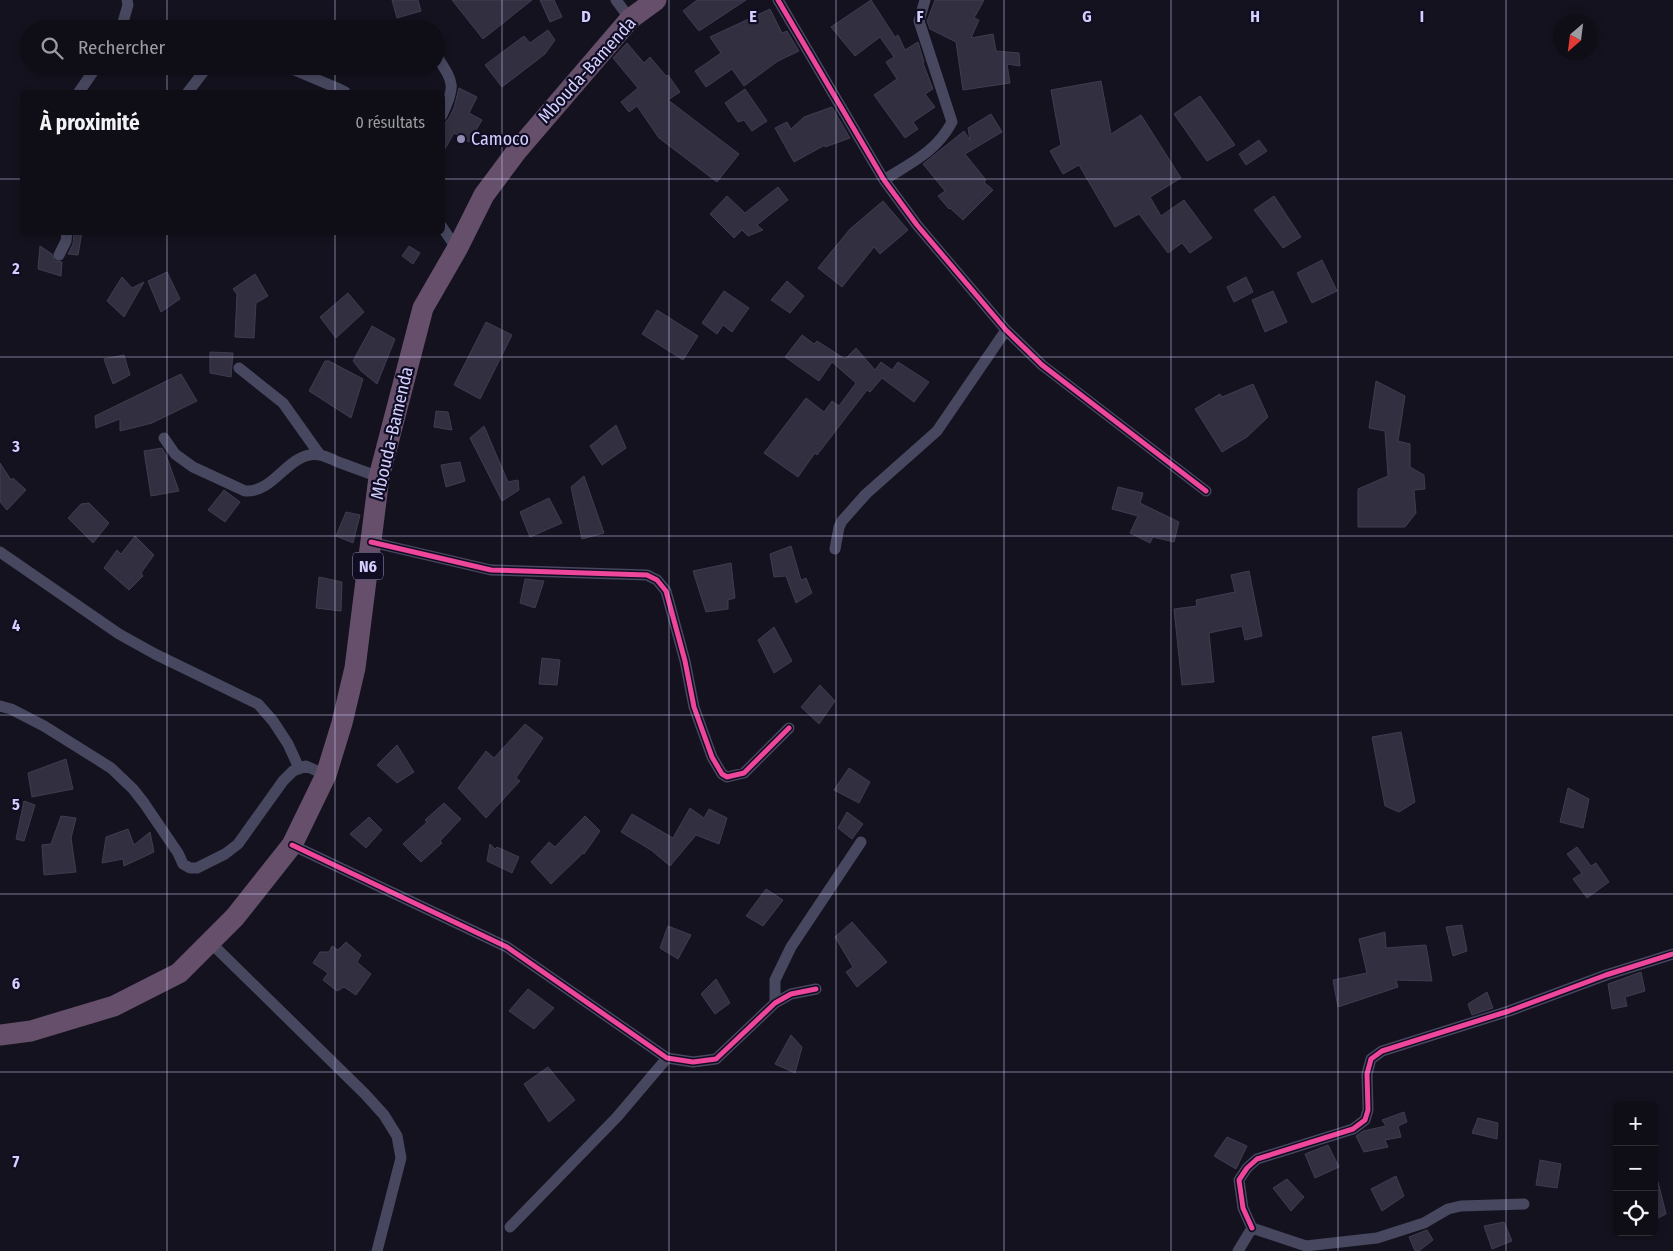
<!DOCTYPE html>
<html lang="fr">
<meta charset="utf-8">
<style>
:root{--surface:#0f0e16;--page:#1d1c23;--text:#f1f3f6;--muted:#9b9ca1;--line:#2f2e35}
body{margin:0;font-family:"Fira Sans Condensed",sans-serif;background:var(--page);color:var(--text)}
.controls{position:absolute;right:15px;bottom:15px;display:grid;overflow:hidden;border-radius:8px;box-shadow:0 2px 8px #0003}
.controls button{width:45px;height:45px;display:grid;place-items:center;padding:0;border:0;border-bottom:1px solid var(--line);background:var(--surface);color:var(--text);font:25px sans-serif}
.compass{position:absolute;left:1553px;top:15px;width:45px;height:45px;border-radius:50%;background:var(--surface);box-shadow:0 2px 8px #0003;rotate:208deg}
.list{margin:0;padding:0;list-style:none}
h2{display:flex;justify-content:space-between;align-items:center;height:65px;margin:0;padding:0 20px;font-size:21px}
h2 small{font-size:16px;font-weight:400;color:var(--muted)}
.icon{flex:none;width:28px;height:28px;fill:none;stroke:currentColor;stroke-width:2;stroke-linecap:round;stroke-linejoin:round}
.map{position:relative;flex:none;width:1673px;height:1251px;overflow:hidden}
.search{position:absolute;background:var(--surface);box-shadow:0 2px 8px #0003;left:20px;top:20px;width:425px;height:55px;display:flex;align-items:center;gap:12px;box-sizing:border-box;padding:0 18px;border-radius:28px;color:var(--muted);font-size:19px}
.panel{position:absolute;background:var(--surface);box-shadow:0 2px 8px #0003;left:20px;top:90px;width:425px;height:145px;border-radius:8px}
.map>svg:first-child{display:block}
</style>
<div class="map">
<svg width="1673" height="1251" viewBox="0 0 1673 1251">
<rect width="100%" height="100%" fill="#14121e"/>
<path fill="#323040" stroke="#3f3c52" d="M392 0H418L421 11 397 18Z
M452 0H532L483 39Z
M540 0H554L562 17 550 22Z
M697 0H746L699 31 683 11Z
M871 0 895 37 898 35 905 50 918 42 924 62 923 63 933 89 925 94 935 107 913 122 918 129 905 138 874 95 897 79 886 62 894 57 880 37 855 56 831 27Z
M935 0H984L974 18 979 20 971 38 993 34 996 51 1019 53 1020 66 1007 64 1010 83 963 90 956 42 930 29 927 21Z
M770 9 782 33 787 31 799 51 778 61 744 86 732 69 706 87 695 71 721 53 710 37Z
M548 30 555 40 545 54 502 87 485 65 524 36 530 43Z
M627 43 644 63 650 57 666 76 668 75 680 92 668 100 739 154 717 182 659 138 637 106 629 112 621 102 638 88 613 58Z
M1101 81 1111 134 1141 115 1181 178 1150 197 1161 216 1184 200 1212 238 1190 253 1182 243 1168 253 1139 214 1115 227 1079 165 1063 174 1050 151 1061 145 1051 90Z
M459 88 477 97 469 113 482 120 469 142 454 133 442 154V126L449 118 454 108Z
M745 89 767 121 752 131 744 120 738 122 725 103Z
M1200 96 1235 145 1207 161 1174 114Z
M832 107 850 138 825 147V145L794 162 775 128 787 122 791 129 804 117Z
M991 114 1002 132 965 154 986 180 984 182 993 190 963 220 950 208 949 209 938 196 945 191 923 164 964 131 970 140 968 128Z
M1259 140 1267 151 1246 165 1239 154Z
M778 187 788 200 757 225 763 230 748 236 742 230 734 238 710 214 727 196 745 213Z
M1274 196 1301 237 1283 248 1254 210Z
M883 201 908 230 880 254 874 247 842 287 818 268 850 229Z
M74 232H82L78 255 68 254 73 244Z
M40 246 52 254 55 261 62 262 61 276 38 269Z
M409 246 420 253 413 264 402 256Z
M1322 260 1337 291 1312 303 1297 273Z
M167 272 180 299 161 312 148 281Z
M255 274 268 296 256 303 254 338 235 337 237 294 233 289Z
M122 277 132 288 144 282 124 317 107 301Z
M1246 277 1253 292 1234 302 1227 287Z
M787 281 804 296 790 313 771 300Z
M724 291 749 308 732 332 723 325 717 334 702 323Z
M1273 291 1287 322 1265 332 1252 300Z
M348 293 364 312 336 338 320 317Z
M657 310 698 336 683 360 642 334Z
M486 322 512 335 480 399 454 385Z
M372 326 395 339 377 384 361 371 353 361Z
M802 335 814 344 817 341 845 359 856 348 875 370 881 362 892 370 898 362 929 382 914 402 882 378 870 392 867 390 817 455 815 453 798 477 764 453 806 398 824 412 832 401 839 406 856 383 832 362 819 381 785 357Z
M210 352 233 353 231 377 210 373Z
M124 355 130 375 113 384 104 359Z
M325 361H329L363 379 351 418 309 391Z
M181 374 197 401 152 423 120 431V419L96 428 95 416Z
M1376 381 1405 396 1398 441 1410 444V467L1424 475 1425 489 1414 490 1416 513 1405 527H1358V489L1388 476 1385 431 1369 428Z
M1253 384 1268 417 1247 437 1222 452 1195 409 1220 394 1222 397Z
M436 411 448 412 452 430 434 427Z
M616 425 626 448 602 465 590 446Z
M484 426 508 482 518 480 519 490 502 501 470 438Z
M162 448 166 455 179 491 151 496 144 451Z
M460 462 465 481 446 487 441 465Z
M0 463 11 480 13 478 26 490 7 510 0 502Z
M584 476 604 533 582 539 571 487Z
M1118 487 1143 493 1140 503 1179 522 1174 542 1153 537 1150 543 1130 533 1138 516 1112 509Z
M224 490 240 502 225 522 208 510Z
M549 498 562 523 530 537 520 512Z
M89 503 109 523 93 543 68 518 81 504Z
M346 512 360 515 353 543 336 536Z
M135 536 154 555 141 573 143 576 129 590 104 568 117 550 121 554Z
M791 546 801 580 806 578 812 593 796 603 786 576 774 577 770 554Z
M731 563 735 598 728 600V609L706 612 693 571Z
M1249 571 1262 636 1245 640 1242 626 1209 633 1214 682 1182 685 1174 609 1197 606 1196 600 1235 592 1231 575Z
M319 577 342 582 341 611 316 608Z
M525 579 544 581 535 608 520 603Z
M774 627 792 661 774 673 758 640Z
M542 658 560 660 557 685 539 684Z
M820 685 835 701 819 724 801 707Z
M525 724 543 738 516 778 520 781 486 818 458 788 486 751 494 758Z
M1401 732 1415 802 1399 812 1385 806 1372 737Z
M397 745 414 772 397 783 377 765Z
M66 759 73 789 32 797 28 773Z
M849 768 870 782 859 803 834 790Z
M1568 788 1589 799 1583 828 1560 822Z
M24 801 35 805 24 841 16 839Z
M444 803 461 819 440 841 442 843 421 862 403 844 427 822 425 820Z
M690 808 704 818 709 809 727 818 719 844 696 835 670 866 651 850 621 832 632 814 673 838Z
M847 812 863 824 852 839 838 828Z
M61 816 76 818 71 838 76 872 44 875 42 845 51 844Z
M585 816 600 831 584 854 583 853 551 884 531 862 549 842 555 847Z
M369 817 382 830 366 848 350 834Z
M128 829 134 845 150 832 154 852 124 866 123 859 102 863 106 837Z
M490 844 495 849 497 847 519 857 512 873 487 861Z
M1577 847 1591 866 1596 863 1609 882 1587 898 1573 879 1582 873 1567 854Z
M766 889 783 900 763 926 746 916Z
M852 922 887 962 857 987 846 972 853 967 835 937Z
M1462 925 1467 951 1453 956 1446 927Z
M668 926 691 935 678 959 660 948Z
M1385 932 1386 948 1426 945 1432 981 1396 980 1398 987 1338 1007 1333 980 1367 973 1359 939Z
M346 942 361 955 357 962 371 974 356 995 344 987 337 991 323 980 328 973 313 963 320 952H329L332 946 338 950Z
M1641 972 1645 991 1625 997 1627 1006 1612 1009 1608 984Z
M716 979 730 1003 715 1014 701 994Z
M528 989 554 1008 534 1029 509 1011Z
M1487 992 1493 1008 1472 1015 1468 1004Z
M791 1035 802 1047 795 1073 775 1064Z
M548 1067 575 1100 549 1122 524 1084Z
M1404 1112 1407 1122 1398 1126 1401 1137 1385 1140 1388 1147 1364 1152 1356 1136 1363 1131 1386 1126 1382 1120Z
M1478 1118 1498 1123 1497 1139 1472 1133Z
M1227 1137 1247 1146 1236 1169 1214 1156Z
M1328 1145 1339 1167 1315 1178 1305 1154Z
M1540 1160 1561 1164 1557 1188 1536 1185Z
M1396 1176 1404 1196 1382 1211 1371 1189Z
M1287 1179 1304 1197 1291 1211 1273 1188Z
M1658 1182 1666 1214 1654 1220V1183Z
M1504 1222 1512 1241 1492 1249 1484 1226Z
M1427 1230 1433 1240 1419 1251H1415L1409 1237Z"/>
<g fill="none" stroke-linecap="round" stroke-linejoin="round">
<path stroke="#47475f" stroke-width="11" d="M616 0 630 19
M778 0 884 180 917 225 1006 330 1042 365 1206 491
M420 28V29
M121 29 128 5 127 0
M436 55C453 82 457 84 442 115
M285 66 337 88 345 92
M79 92 97 66
M188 92 208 66
M884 180C912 162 936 152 952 122L919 21 925 0
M442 227 457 249
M59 255 66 241 67 232
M239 368 283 403 320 455
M164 438 175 454 193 467 245 491C276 493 288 450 320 455 326 456 333 460 338 462 352 467 365 472 379 477
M371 542 491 570 647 575 657 580 666 591 685 661 694 707 712 757 722 774 727 777 744 773 789 728
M835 549 839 527 842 521 866 494 937 431 1006 330
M0 552 119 634 155 654 258 704 273 721 288 744 299 768
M0 706 11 709 44 726 111 768 133 789 144 803 178 853 183 864 190 868H197L225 854 238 844 283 781 293 771 306 766 326 775
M292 845 507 947 667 1058 693 1062 716 1059 775 1003 791 994 816 989
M210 942 365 1094 384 1115 397 1136 401 1158 377 1251
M775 1003V980L791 947 861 842
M510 1227 617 1117 667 1058
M1252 1228 1243 1208 1239 1180 1247 1168 1257 1159 1353 1129 1365 1120 1368 1110 1367 1074 1371 1059 1382 1051 1509 1011 1606 975 1673 954
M1238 1251 1252 1228 1306 1246 1377 1238 1424 1223 1448 1209 1461 1206 1524 1204"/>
<path stroke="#654f6a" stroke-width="21" d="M0 1035 31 1031 114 1006 179 973 235 917 292 845 326 775 342 723 355 668 379 477 423 308 457 249 484 195 516 152 630 19 656 0"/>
<g stroke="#100d23" stroke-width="8">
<path id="cycleway" d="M778 0 884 180 917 225 1006 330 1042 365 1206 491
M371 542 491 570 647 575 657 580 666 591 685 661 694 707 712 757 722 774 727 777 744 773 789 728
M292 845 507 947 667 1058 693 1062 716 1059 775 1003 791 994 816 989
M1252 1228 1243 1208 1239 1180 1247 1168 1257 1159 1353 1129 1365 1120 1368 1110 1367 1074 1371 1059 1382 1051 1509 1011 1606 975 1673 954"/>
</g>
<use href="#cycleway" stroke="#ed469a" stroke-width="5"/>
</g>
<path fill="none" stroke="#d3cfff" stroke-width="1" stroke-opacity="0.55" d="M167 0V29M335 0V29M502 0V1251M669 0V1251M836 0V1251M1004 0V1251M1171 0V1251M1338 0V1251M1506 0V1251M167 66V92M335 66V92M0 179H22M442 179H1673M167 232V1251M335 232V1251M0 357H1673M0 536H1673M0 715H1673M0 894H1673M0 1072H1673"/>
<circle fill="#908db0" stroke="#100d23" stroke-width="2" cx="461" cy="139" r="5"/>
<g text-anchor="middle" stroke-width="4.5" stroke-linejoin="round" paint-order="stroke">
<rect fill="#100d23" stroke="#9895bd" stroke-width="1" x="353" y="552.5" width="30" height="27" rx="4"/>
<g font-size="16" font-weight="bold" fill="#d3cfff">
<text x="368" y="572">N6</text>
</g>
<g font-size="18" fill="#d3cfff" stroke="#100d23">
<text transform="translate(587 70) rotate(-48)" y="6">Mbouda-Bamenda</text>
<text transform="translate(392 433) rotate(-77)" y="6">Mbouda-Bamenda</text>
</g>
<g font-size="18" fill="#d3cfff" stroke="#100d23" text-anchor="start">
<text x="471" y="145">Camoco</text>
</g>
</g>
<g font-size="16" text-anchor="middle" font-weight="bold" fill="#d3cfff" stroke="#100d23" stroke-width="4.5" stroke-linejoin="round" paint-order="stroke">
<text x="586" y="22">D</text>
<text x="753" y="22">E</text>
<text x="920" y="22">F</text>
<text x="1087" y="22">G</text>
<text x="1255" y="22">H</text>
<text x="1422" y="22">I</text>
<text x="16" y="274">2</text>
<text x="16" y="452">3</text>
<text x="16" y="631">4</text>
<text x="16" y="810">5</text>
<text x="16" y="989">6</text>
<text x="16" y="1167">7</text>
</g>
</svg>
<div class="controls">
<button>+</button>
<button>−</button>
<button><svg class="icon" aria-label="locate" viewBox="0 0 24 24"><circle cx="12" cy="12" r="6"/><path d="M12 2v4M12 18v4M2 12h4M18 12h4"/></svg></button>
</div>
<svg class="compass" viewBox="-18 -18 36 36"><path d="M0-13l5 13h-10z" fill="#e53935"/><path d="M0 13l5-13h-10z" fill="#9b9ca1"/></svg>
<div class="search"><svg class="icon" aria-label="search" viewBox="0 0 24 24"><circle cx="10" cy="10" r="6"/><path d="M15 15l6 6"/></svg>Rechercher</div>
<section class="panel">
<h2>À proximité<small>0 résultats</small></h2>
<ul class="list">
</ul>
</section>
</div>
